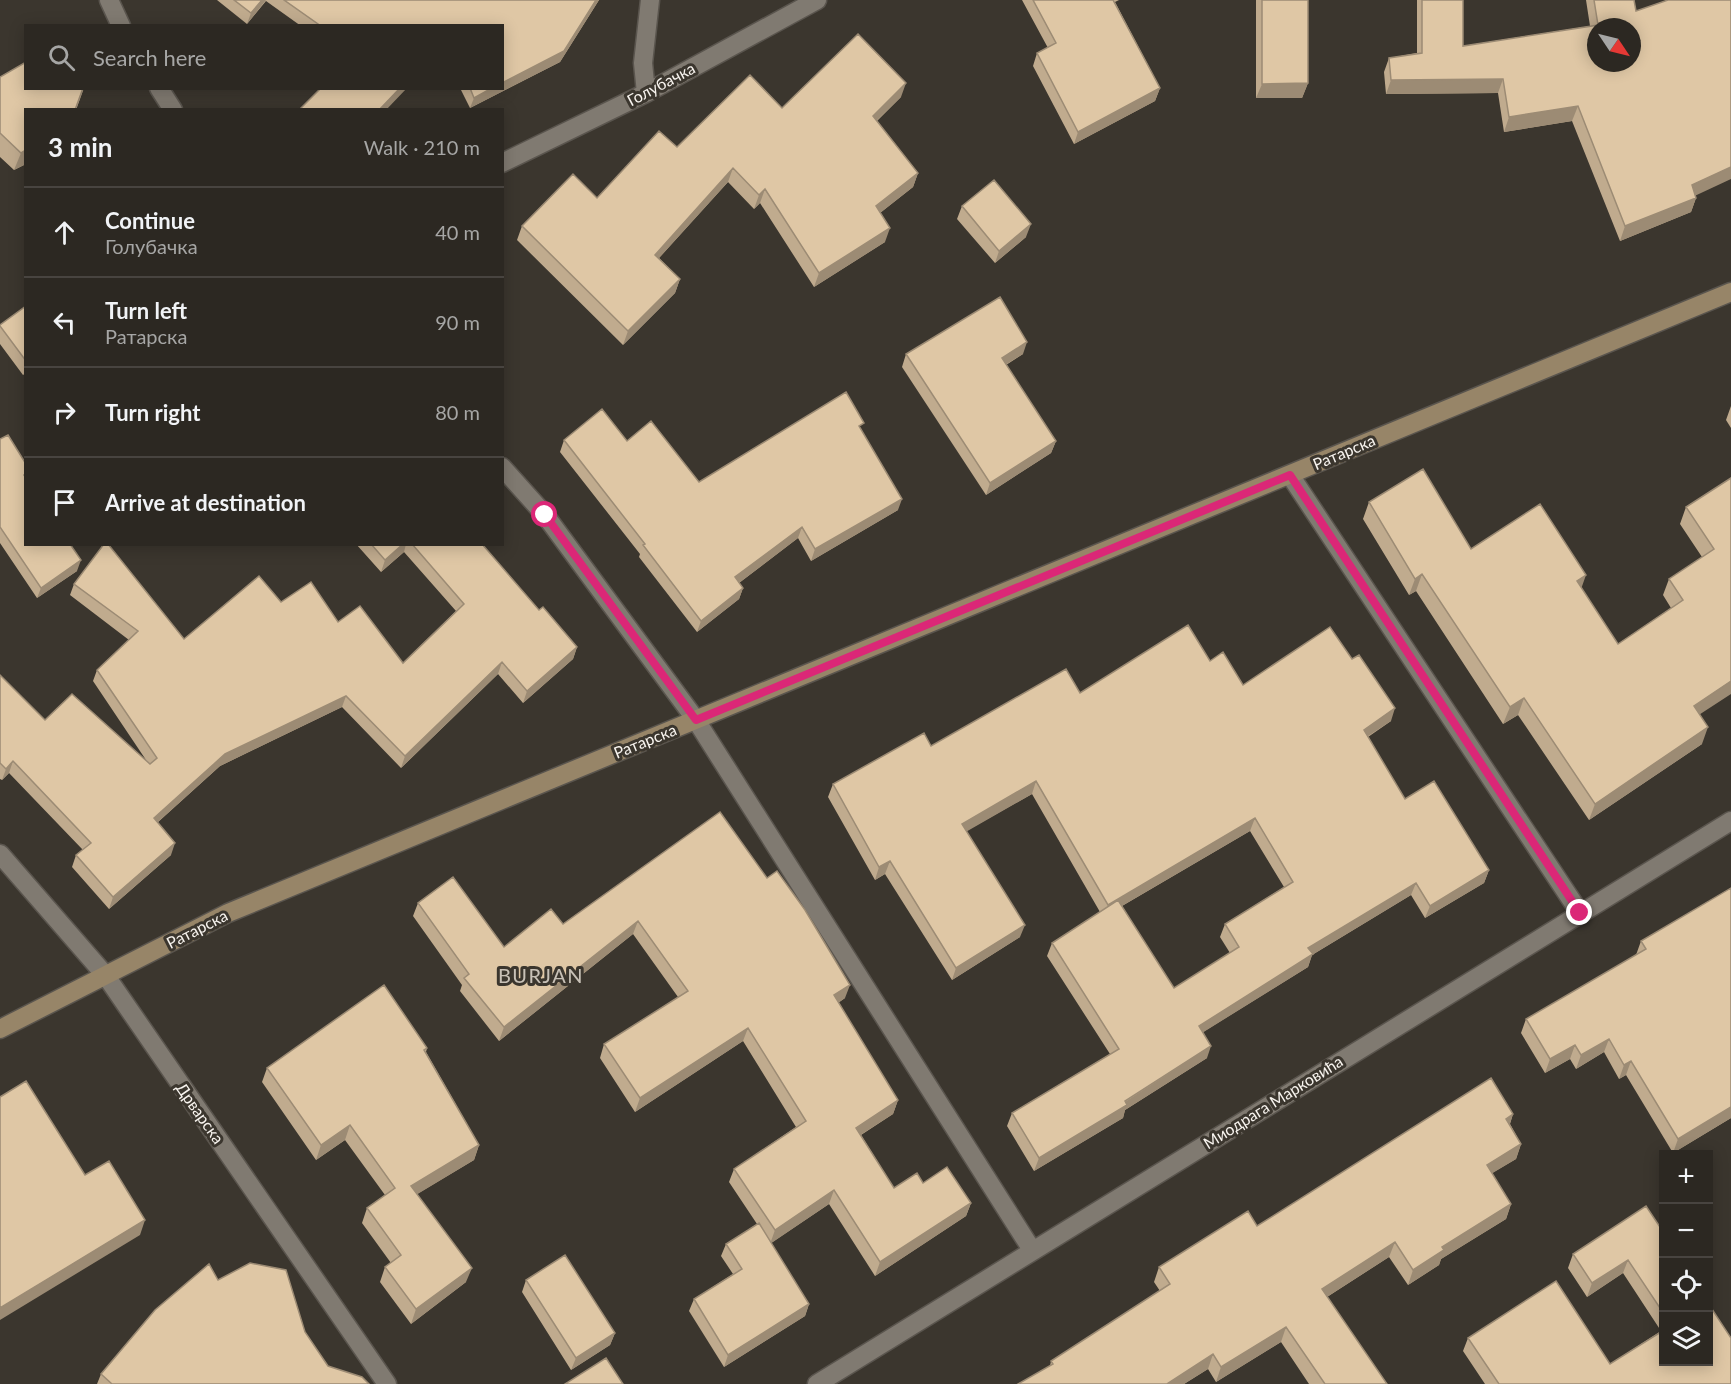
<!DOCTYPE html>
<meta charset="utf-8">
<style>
:root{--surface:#2c2822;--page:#34302a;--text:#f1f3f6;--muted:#a6a6a5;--line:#484440}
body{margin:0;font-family:Lato,sans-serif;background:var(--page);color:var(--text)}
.controls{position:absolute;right:18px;bottom:18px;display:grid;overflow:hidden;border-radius:0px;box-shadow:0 3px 15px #0003}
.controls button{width:54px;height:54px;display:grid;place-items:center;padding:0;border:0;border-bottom:2px solid var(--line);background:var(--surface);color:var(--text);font:30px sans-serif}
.compass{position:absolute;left:1587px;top:18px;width:54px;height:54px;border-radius:50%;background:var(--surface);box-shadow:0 3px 15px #0003;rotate:125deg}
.stop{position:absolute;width:18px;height:18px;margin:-14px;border:4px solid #db2777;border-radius:50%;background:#fff}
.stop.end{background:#db2777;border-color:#fff;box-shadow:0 2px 6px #0008}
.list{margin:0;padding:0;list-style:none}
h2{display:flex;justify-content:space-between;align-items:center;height:78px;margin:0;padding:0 24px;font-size:26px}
h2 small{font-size:20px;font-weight:400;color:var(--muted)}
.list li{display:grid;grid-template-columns:39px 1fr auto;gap:18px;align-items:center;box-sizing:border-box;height:90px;padding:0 24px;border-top:2px solid var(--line)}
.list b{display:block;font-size:22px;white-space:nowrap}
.list p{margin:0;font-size:20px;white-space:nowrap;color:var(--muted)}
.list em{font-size:20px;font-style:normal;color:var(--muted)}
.icon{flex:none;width:33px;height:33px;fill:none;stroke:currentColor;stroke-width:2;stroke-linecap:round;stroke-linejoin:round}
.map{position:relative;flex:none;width:1731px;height:1384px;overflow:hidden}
.search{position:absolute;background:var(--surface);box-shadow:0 3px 15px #0003;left:24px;top:24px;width:480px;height:66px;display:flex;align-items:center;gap:15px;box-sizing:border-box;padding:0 21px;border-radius:0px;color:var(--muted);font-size:22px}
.panel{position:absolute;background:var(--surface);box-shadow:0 3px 15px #0003;left:24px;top:108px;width:480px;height:438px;border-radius:0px}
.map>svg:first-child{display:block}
</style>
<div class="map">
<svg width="1731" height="1384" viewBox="0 0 1731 1384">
<rect width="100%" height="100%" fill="#3b362e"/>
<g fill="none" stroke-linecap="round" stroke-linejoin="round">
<g stroke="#5a554e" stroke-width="21">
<path id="street" d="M109 0 121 26
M159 88 173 110
M646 93 643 63 650 0
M502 163 646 93 817 0
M502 467 545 515 696 720 1032 1250
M1290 475 1580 913
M0 854 106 976 387 1384
M817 1384 1731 821"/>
</g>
<g stroke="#5a554e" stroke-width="21">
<path id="secondary" d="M0 1029 228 913 1731 292"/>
</g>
<use href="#street" stroke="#807a71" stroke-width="18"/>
<use href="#secondary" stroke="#978568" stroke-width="18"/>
</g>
<path fill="#c0ab8e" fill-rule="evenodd" d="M217 0H599L560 62 470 108 460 88H502V26H301L266 1 247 24Z
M1022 0H1119L1115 2 1160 88 1155 101 1074 144 1033 66 1037 53 1048 48Z
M1256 0H1308V83L1302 98H1256Z
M1417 0H1463V46L1590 26 1586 0H1634L1636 11 1696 198 1691 212 1620 241 1572 121 1504 132 1498 93 1386 94 1384 72 1389 58 1417 53Z
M0 77 26 88H84L76 110H26V164L14 170 0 157Z
M901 97 877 121 918 173 913 187 880 213 885 242 814 287 760 203 754 209 728 182 659 258 680 279 675 293 623 345 517 240 522 226 597 198 677 147Z
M962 206 1026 237 995 263 957 219Z
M26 306V373L23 375 0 344V325Z
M906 354H1023L1006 365 1056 441 1051 453 986 495 902 367Z
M1731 406V428L1726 420Z
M861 430 898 510 811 561 798 538 739 583 743 588 739 599 697 632 639 557 640 554 560 452 564 440 627 441 699 482Z
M0 439 26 544 77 571 37 598 0 543Z
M1731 478 1700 714 1702 744 1589 820 1518 715 1503 724 1416 591 1409 595 1363 519 1369 502 1471 549 1581 588 1618 644 1671 608 1663 595 1669 579 1702 557 1680 524 1686 507Z
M356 544H482L539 610 577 647 573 659 523 703 498 674 401 768 342 707 220 766 157 823 171 855 109 909 72 867 76 855 83 850 9 773 2 780 0 779V675L45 720 146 760 93 681 97 670 129 640 70 595 74 584 184 639 281 602 338 622 403 663 456 611 404 552 381 572Z
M1210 661 1243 685 1391 721 1368 737 1405 799 1489 870 1484 883 1425 918 1411 895 1312 955 1308 967 1203 1032 1207 1058 1125 1110 1123 1118 1034 1171 1007 1126 1012 1113 1110 1054 1047 956 1052 943 1100 912 1032 794 966 831 1020 937 952 980 885 874 875 880 828 797 833 784 931 746 1080 693ZM1250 831 1284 887 1225 924 1220 937 1230 953 1174 988 1122 906Z
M720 812 845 998 838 1003 898 1100 893 1114 861 1135 894 1188 923 1183 971 1203 966 1216 875 1276 829 1204 771 1243 809 1304 805 1316 724 1367 689 1311 694 1299 733 1274 721 1256 726 1244 757 1224 729 1182 734 1169 796 1127 743 1041 635 1112 600 1058 604 1044 678 997 633 934 499 1041 460 991 462 985 413 916 418 903 504 947 563 924Z
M1731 888V1118L1673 1153 1626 1075 1619 1079 1604 1052 1576 1069 1570 1059 1545 1073 1521 1033 1526 1019 1636 955 1641 941Z
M427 1048 426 1052 479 1145 474 1160 417 1194 466 1282 411 1324 380 1282 385 1267 391 1263 362 1223 367 1208 385 1195 345 1140 316 1160 262 1082 267 1068Z
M1513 1114 1510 1124 1521 1144 1516 1159 1492 1173 1511 1204 1506 1219 1441 1259 1439 1265 1408 1285 1389 1257 1327 1297 1387 1384H1309L1281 1342 1216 1382 1208 1369 1184 1384H1018L1050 1366 1051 1361 1160 1291 1154 1282 1159 1267 1257 1226Z
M1664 1233V1362L1731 1384H1485L1463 1351 1468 1338 1610 1364 1661 1331 1623 1273 1587 1297 1568 1268 1573 1254Z
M218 1280 305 1332 328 1366 369 1384H97L101 1374Z
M526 1280 615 1333 610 1345 571 1370 522 1292Z"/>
<path fill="#9c8b74" d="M262 0H266L247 24 251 13Z
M596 0H599L560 62 470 108 474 98 492 88H502V83Z
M1503 79 1498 93 1386 94 1391 80Z
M906 83 901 97 868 129 873 116Z
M1308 83 1302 98H1256L1262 84Z
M400 88H407L386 110H379Z
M1160 88 1155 101 1074 144 1078 132Z
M1578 106 1572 121 1504 132 1509 117Z
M26 150V164L14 170 21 153Z
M1731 167V179L1686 200 1692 185Z
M733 168 728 182 650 268 655 255Z
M918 173 913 187 871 220 876 206Z
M765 189 760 203 754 209 759 195Z
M1696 198 1691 212 1620 241 1625 226Z
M1031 224 1026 237 995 263 999 251Z
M890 228 885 242 814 287 819 273Z
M680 279 675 293 623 345 628 331Z
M1027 342 1023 354 997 370 1002 358Z
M1056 441 1051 453 986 495 990 483Z
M902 499 898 510 811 561 815 549Z
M802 527 798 538 731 589 735 577Z
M403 544H406L404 552 381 572 385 560Z
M81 560 77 571 37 598 41 588Z
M1422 574 1416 591 1409 595 1415 579Z
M1586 575 1580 592 1577 581Z
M743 588 739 599 697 632 701 621Z
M577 647 573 659 523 703 527 691Z
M502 662 498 674 401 768 405 756Z
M1731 681V694L1688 722 1694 706Z
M346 696 342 707 220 766 149 830 154 818 225 754Z
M1524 698 1518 715 1503 724 1510 707Z
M1395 708 1391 721 1359 742 1364 730Z
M1708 727 1702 744 1589 820 1595 804Z
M13 761 9 773 2 780 6 769Z
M1036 781 1032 794 957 837 962 824Z
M1255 818 1250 831 1103 917 1108 905Z
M175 843 171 855 109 909 113 897Z
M890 861 885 874 875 880 879 867Z
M1489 870 1484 883 1425 918 1430 906Z
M1416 883 1411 895 1312 955 1308 967 1194 1038 1199 1026 1308 948Z
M638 921 633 934 499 1041 504 1027Z
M1025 925 1020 937 952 980 956 968Z
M850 985 845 998 829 1009 834 995Z
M748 1028 743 1041 635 1112 640 1098Z
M1609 1039 1604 1052 1576 1069 1581 1055Z
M1575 1045 1570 1059 1545 1073 1550 1059Z
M1211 1046 1207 1058 1125 1110 1123 1118 1034 1171 1039 1158Z
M1631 1061 1626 1075 1619 1079 1624 1065Z
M898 1100 893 1114 851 1141 856 1128Z
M1731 1107V1118L1673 1153 1678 1139Z
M1513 1114 1508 1129 1506 1119Z
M350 1125 345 1140 316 1160 321 1145Z
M1521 1144 1516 1159 1481 1180 1487 1165Z
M479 1145 474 1160 406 1201 411 1186Z
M834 1190 829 1204 770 1244 775 1230Z
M971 1203 966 1216 875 1276 880 1262Z
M1511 1204 1506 1219 1441 1259 1439 1265 1408 1285 1413 1270 1442 1247Z
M145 1220 140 1235 0 1320V1308Z
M1395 1242 1389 1257 1316 1304 1322 1289Z
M1628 1260 1623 1273 1587 1297 1592 1283Z
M472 1268 466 1282 411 1324 416 1309Z
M809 1304 805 1316 724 1367 728 1355Z
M1286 1327 1281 1342 1216 1382 1221 1367Z
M615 1333 610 1345 571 1370 576 1358Z
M1213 1354 1208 1369 1184 1384H1167Z"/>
<path fill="#dfc7a5" stroke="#9c8b74" stroke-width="1.5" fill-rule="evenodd" d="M234 0H262L251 13Z
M284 0H596L564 51 502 83V26H321Z
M1033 0H1113L1160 88 1078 132 1037 53 1056 43Z
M1262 0H1308V83L1262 84Z
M1422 0H1463V46L1598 25 1594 0H1634L1636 11 1668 0H1731V167L1692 185 1696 198 1625 226 1578 106 1509 117 1503 79 1391 80 1389 58 1422 53ZM1596 27H1632V63H1596Z
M858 34 906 83 873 116 918 173 876 206 890 228 819 273 765 189 759 195 733 168 655 255 680 279 628 331 522 226 573 174 597 198 659 131 677 147 750 75 782 108Z
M26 62V88H83L75 110H26V150L21 153 0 133V77Z
M321 88H400L379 110H299Z
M470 88H492L474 98Z
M994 180 1031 224 999 251 962 206Z
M1000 297 1027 342 1002 358 1056 441 990 483 906 354Z
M26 306V361L0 326V325Z
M846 392 864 423 859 426 902 499 815 549 802 527 735 577 743 588 701 621 643 545 645 544 564 440 602 409 627 441 651 421 699 482Z
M8 435 26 464V474L24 475 26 478V544H70L81 560 41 588 0 527V439Z
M1423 469 1471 549 1540 504 1586 575 1577 581 1618 644 1683 600 1669 579 1714 549 1686 507 1731 478V681L1694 706 1708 727 1595 804 1524 698 1510 707 1422 574 1415 579 1369 502Z
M104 544H108L184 639 259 576 281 602 311 582 338 622 360 606 403 663 464 604 412 544H482L539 610 543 607 577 647 527 691 502 662 405 756 346 696 225 754 154 818 175 843 113 897 76 855 91 843 13 761 6 769 0 763V675L45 720 72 694 150 764 157 758 97 670 138 631 74 584Z
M371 544H403L385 560Z
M1188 625 1210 661 1223 652 1243 685 1330 627 1352 659 1359 655 1395 708 1364 730 1405 799 1434 781 1489 870 1430 906 1416 883 1308 948 1313 954 1199 1026 1211 1046 1125 1101 1127 1105 1039 1158 1012 1113 1119 1049 1052 943 1118 900 1174 988 1239 947 1225 924 1293 882 1255 818 1108 905 1036 781 962 824 1025 925 956 968 890 861 879 867 833 784 924 733 931 746 1066 669 1080 693Z
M720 812 767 878 777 871 805 910 850 985 834 995 898 1100 856 1128 894 1188 917 1173 923 1183 947 1167 971 1203 880 1262 834 1190 775 1230 734 1169 806 1121 748 1028 640 1098 604 1044 688 991 638 921 504 1027 464 978 469 974 418 903 453 877 504 947 551 909 563 924Z
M1731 888V1107L1678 1139 1631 1061 1624 1065 1609 1039 1581 1055 1575 1045 1550 1059 1526 1019 1646 949 1641 941Z
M384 985 427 1048 424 1050 479 1145 411 1186 472 1268 416 1309 385 1267 401 1255 367 1208 395 1188 350 1125 321 1145 267 1068Z
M1491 1078 1513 1114 1506 1119 1521 1144 1487 1165 1511 1204 1442 1247 1444 1250 1413 1270 1395 1242 1322 1289 1387 1384H1325L1286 1327 1221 1367 1213 1354 1167 1384H1018L1053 1364 1051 1361 1170 1284 1159 1267 1248 1211 1257 1226Z
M26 1081 85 1175 109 1161 145 1220 0 1308V1097Z
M1646 1206 1664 1233V1314L1628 1260 1592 1283 1573 1254Z
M759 1223 809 1304 728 1355 694 1299 742 1269 726 1244Z
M565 1255 615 1333 576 1358 526 1280Z
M250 1263 286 1270 305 1332 328 1366 362 1377 369 1384H112L101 1374 155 1310 209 1264 218 1280Z
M1556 1281 1610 1364 1664 1330V1362H1708V1303L1731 1338V1384H1499L1468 1338Z
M606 1358 623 1384H565Z"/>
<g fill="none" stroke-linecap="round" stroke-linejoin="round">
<path stroke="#db2777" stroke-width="8" d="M545 515 696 720 1290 475 1580 913"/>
</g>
<g text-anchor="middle" stroke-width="6" stroke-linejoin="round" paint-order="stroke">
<g font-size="16" fill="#f8f4ef" stroke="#3b362e">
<text transform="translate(661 84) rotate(-28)" y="6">Голубачка</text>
<text transform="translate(1344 452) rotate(-23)" y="6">Ратарска</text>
<text transform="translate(645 741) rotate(-22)" y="6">Ратарска</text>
<text transform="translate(197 929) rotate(-27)" y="6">Ратарска</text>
<text transform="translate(1273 1102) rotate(-32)" y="6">Миодрага Марковића</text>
<text transform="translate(200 1113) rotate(55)" y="6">Дрварска</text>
</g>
<g font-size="20" letter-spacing="1.5" fill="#c8c1b7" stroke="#3b362e">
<text x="541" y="983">BURJAN</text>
</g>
</g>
</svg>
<div class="controls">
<button>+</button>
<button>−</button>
<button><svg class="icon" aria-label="locate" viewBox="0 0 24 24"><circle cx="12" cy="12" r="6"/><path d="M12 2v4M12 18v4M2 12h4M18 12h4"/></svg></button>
<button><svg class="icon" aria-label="layers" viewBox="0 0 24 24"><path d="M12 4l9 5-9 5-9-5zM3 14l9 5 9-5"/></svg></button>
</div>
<svg class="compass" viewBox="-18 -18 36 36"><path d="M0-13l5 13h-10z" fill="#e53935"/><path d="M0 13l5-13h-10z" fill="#a6a6a5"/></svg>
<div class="stop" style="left:545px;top:515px"></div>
<div class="stop end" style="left:1580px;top:913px"></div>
<div class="search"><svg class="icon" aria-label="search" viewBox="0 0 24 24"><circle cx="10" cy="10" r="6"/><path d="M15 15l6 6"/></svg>Search here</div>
<section class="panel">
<h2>3 min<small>Walk · 210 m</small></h2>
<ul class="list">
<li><svg class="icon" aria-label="ahead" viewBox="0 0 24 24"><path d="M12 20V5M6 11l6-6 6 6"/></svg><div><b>Continue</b><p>Голубачка</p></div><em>40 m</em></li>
<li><svg class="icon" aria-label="left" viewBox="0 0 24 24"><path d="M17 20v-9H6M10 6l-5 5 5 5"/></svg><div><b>Turn left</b><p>Ратарска</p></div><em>90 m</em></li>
<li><svg class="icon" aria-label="right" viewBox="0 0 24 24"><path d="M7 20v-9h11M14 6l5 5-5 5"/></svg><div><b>Turn right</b></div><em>80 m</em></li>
<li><svg class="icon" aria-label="arrive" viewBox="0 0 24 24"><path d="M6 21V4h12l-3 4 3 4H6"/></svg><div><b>Arrive at destination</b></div></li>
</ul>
</section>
</div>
